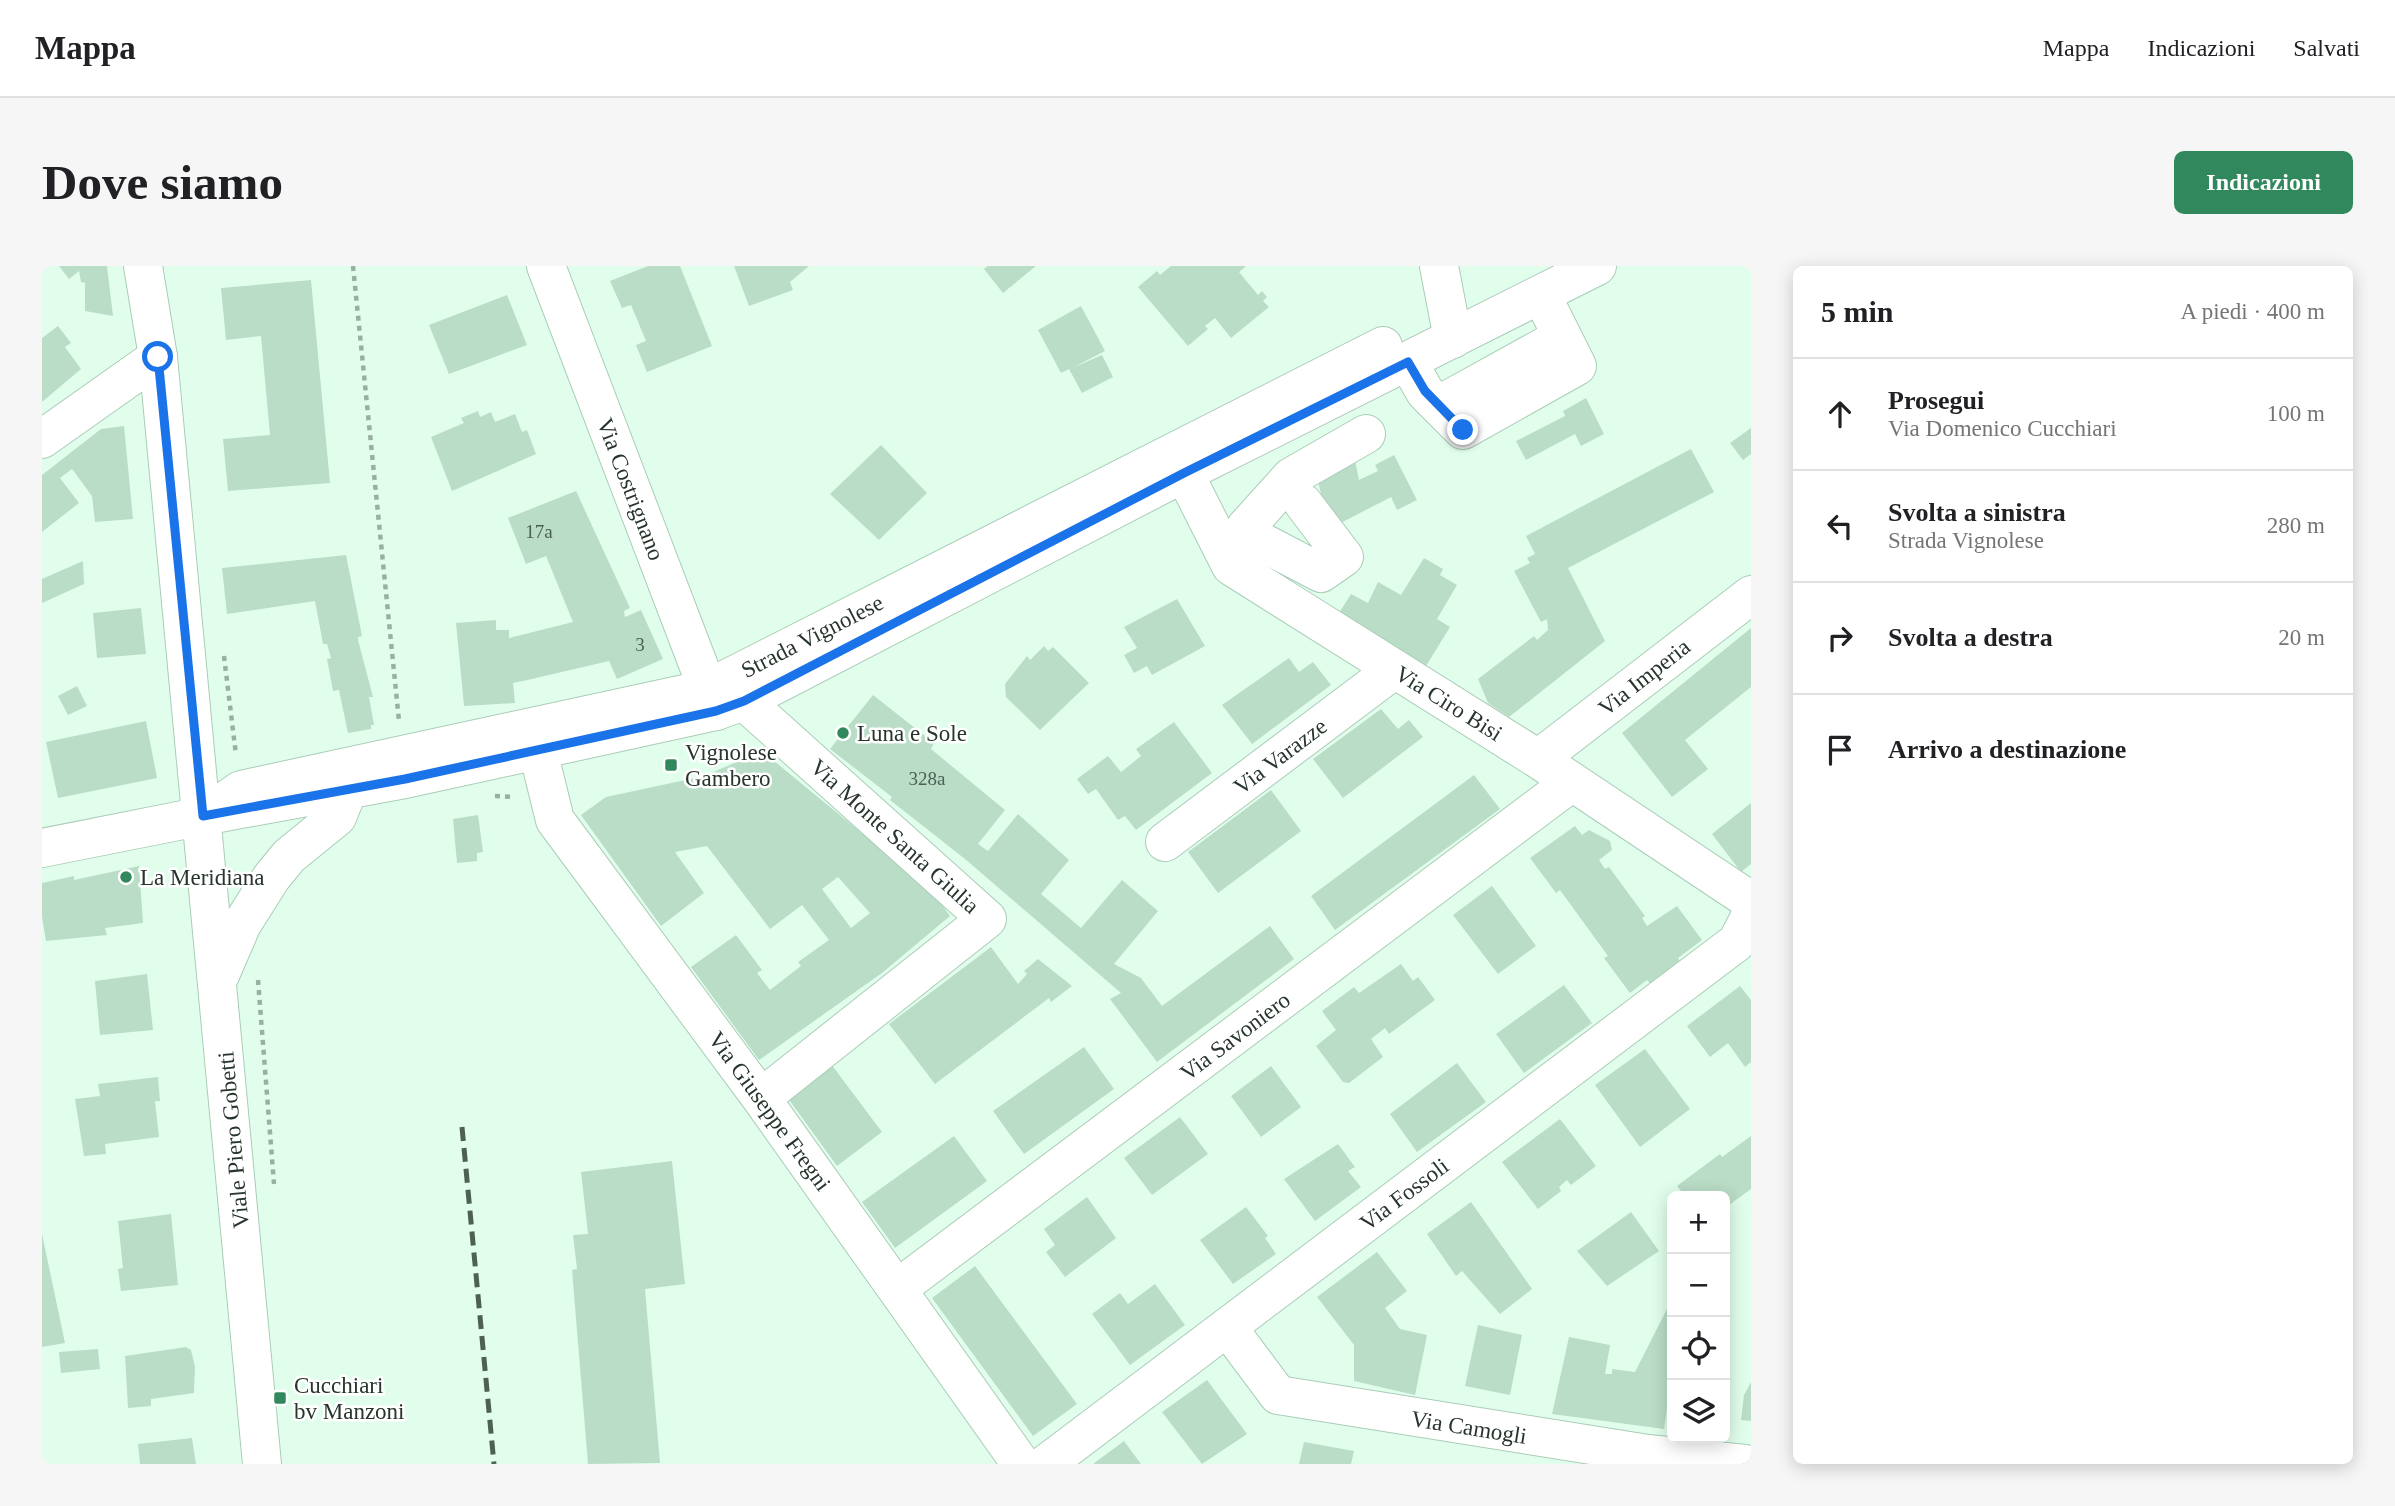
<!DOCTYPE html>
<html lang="it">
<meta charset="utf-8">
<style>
:root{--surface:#fff;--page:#f6f6f6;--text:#202124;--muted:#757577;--line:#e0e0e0;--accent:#31885c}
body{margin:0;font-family:Georgia,serif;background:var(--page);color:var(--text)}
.controls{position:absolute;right:21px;bottom:21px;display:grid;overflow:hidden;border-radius:10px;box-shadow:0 4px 18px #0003}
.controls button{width:63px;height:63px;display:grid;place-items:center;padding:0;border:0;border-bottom:2px solid var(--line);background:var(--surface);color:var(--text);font:35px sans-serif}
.stop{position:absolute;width:21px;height:21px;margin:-16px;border:5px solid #1a73e8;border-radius:50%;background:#fff}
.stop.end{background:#1a73e8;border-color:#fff;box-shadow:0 2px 7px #0008}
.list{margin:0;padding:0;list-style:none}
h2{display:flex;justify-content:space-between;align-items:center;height:91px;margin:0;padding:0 28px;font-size:30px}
h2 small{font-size:23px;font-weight:400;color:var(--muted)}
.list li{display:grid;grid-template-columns:46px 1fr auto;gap:21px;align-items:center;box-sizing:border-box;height:112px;padding:0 28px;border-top:2px solid var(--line)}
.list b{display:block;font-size:26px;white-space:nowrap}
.list p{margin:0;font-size:23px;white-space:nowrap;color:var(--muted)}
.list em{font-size:23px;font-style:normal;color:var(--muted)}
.icon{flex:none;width:38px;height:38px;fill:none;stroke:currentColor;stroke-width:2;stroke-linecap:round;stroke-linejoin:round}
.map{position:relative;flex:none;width:1709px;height:1198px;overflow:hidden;border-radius:10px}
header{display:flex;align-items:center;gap:42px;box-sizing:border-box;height:98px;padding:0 35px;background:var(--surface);border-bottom:2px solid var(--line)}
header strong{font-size:33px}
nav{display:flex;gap:38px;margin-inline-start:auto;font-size:24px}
.intro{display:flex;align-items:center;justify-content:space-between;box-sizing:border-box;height:168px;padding:0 42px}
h1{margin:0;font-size:49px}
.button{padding:18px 32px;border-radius:10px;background:var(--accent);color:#fff;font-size:24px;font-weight:700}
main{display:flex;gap:42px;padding:0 42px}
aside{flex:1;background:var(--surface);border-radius:10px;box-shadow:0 4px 18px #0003}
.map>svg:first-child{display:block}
</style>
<header>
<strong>Mappa</strong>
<nav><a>Mappa</a><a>Indicazioni</a><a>Salvati</a></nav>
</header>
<div class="intro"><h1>Dove siamo</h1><a class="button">Indicazioni</a></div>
<main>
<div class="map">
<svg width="1709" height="1198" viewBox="0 0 1709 1198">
<rect width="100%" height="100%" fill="#e1feec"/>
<path fill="#baddc7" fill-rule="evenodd" d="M17 0H65L71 50 43 45V17L39 16 37 5 27 13Z
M606 0H638L670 80 605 106 594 79 604 75 589 39 580 42 568 15Z
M692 0H767L748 16 751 24 707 40Z
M946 0H994L961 27 942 3Z
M1129 0H1204L1197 6 1216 29 1220 25 1225 31 1221 35 1227 41 1189 72 1173 52 1163 60 1166 63 1146 80 1096 21 1115 5 1118 9Z
M269 14 288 217 186 225 181 173 228 169 219 70 184 74 179 22Z
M465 29 485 79 407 108 387 59Z
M1039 40 1063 85 1030 102 1060 89 1071 111 1040 127 1027 103 1019 107 996 64Z
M16 60 29 77 23 81 39 103 0 136V72Z
M1544 132 1562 168 1539 180 1533 168 1484 194 1474 175 1523 150 1521 145Z
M436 145 438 151 449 146 453 156 473 148 480 166 485 164 494 188 410 225 389 171 422 157 419 152Z
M82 160 91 253 53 256 50 230 30 203 18 212 37 237 0 266V209L59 163Z
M1709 162V188L1701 194 1688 177Z
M1308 169 1317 214 1336 205 1333 199 1352 189 1375 234 1355 244 1349 231 1287 263 1270 189Z
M839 179 885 227 837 274 788 228Z
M1649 183 1672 226 1526 302 1563 375 1467 451 1446 437 1436 413 1492 370 1495 374 1506 364 1505 353 1499 356 1472 305 1488 297 1485 292 1493 288 1484 270Z
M534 225 588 342 582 345 583 351 599 344 621 393 575 413 567 395 481 415 471 417 473 437 422 440 414 357 454 354V364H467V372L531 356 504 290 484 298 466 252Z
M304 289 320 370 316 371V374L331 431H327L332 459H329V463L306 467 297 424 291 425 285 393 289 392 285 378H281L273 335 185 348 180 302Z
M1382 292 1401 303 1398 309 1415 319 1395 353 1408 361 1384 400 1297 347 1309 328 1326 337 1336 316 1359 329Z
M41 295 42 318 0 337V313Z
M1135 333 1163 380 1110 409 1105 400 1092 407 1082 389 1095 382 1082 361Z
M99 342 104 388 55 392 51 347Z
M1709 362V421L1643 474 1666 503 1630 531 1580 467Z
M1002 380 1006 385 1011 381 1047 417 998 464 964 431 963 418 985 390 988 394Z
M1247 392 1257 406 1271 396 1289 419 1210 478 1180 439Z
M35 420 45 440 26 449 16 430Z
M831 429 892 477 889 483 963 544 936 578 946 585 976 548 1027 594 999 628 1039 662 1080 614 1116 645 1072 698 1099 712 1120 740 1228 660 1252 693 1115 796 1068 733 1079 727 923 593 848 534 850 531 788 483Z
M1339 443 1356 463 1367 454 1381 471 1301 532 1271 493Z
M104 455 115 512 16 532 4 476Z
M1132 456 1170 507 1094 564 1083 550 1076 554 1054 523 1046 528 1035 513 1066 490 1079 506 1099 490 1094 483Z
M720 485 890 625 908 650 840 707 717 794 649 701 694 669 720 704 715 707 728 724 759 700 756 696 787 674 760 639 728 663 665 580 633 586 662 627 619 660 539 549 564 531 662 510ZM796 611 828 647 809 662 780 623Z
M1432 509 1458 543 1293 664 1269 630Z
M1229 524 1259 565 1176 627 1146 586Z
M1709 537V598L1699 606 1670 568Z
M436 549 441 586 435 587V595L415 597 411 553Z
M1533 560 1540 569 1547 564 1568 575 1570 584 1557 594 1563 603 1567 601 1603 650 1600 652 1605 660 1635 640 1660 674 1636 692 1639 696 1609 719 1605 714 1588 727 1562 692 1566 690 1518 624 1514 627 1488 592Z
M97 600 101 657 63 662 65 669 4 675 0 651V617L32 610V614Z
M1450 620 1494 680 1456 708 1411 649Z
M949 681 976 718 985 708 982 705 996 693 1030 720 1009 736 1007 732 893 818 847 758Z
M1359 698 1371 715 1376 711 1393 734 1347 768 1343 762 1329 773 1341 791 1307 817 1301 816 1274 780 1294 764 1280 745 1312 721 1317 727Z
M105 708 111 764 58 769 53 715Z
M1522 719 1550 757 1482 807 1454 768Z
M1698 720 1709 734V796L1703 801 1686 777 1668 791 1645 760Z
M1042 781 1072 823 982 888 951 845Z
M1603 783 1648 843 1598 881 1553 819Z
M1415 797 1444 836 1375 886 1348 848Z
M789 798 840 866 795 900 745 831Z
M1229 800 1259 841 1219 871 1189 830Z
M116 811 118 835H113L117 871 63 878 64 888 42 890 33 833 58 830 56 818Z
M1138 851 1166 888 1110 929 1082 892Z
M1518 853 1554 900 1529 919 1525 914 1517 921 1519 925 1496 943 1460 896Z
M912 870 945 915 853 982 820 936Z
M1709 870V923L1683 942V930H1643L1635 920 1678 888 1680 891Z
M1296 878 1313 901 1306 905 1319 921 1273 955 1242 913Z
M630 895 643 1018 603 1023 618 1197 546 1198 530 1004 535 1003 531 969 546 968 539 906Z
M1045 931 1074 972 1023 1011 1004 986 1013 979 1002 963Z
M1429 936 1490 1023 1458 1048 1420 1005 1414 1010 1385 968Z
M1204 941 1226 970 1223 972 1234 988 1191 1018 1158 974Z
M1589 946 1617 985 1565 1020 1535 985Z
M129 948 136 1019 79 1025 76 1003 81 1002 76 955Z
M0 968 23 1077 0 1081Z
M1335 986 1365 1025 1343 1042 1358 1063 1385 1069 1373 1129 1312 1115V1079L1275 1031Z
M933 1000 1035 1138 991 1170 890 1032Z
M1113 1018 1143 1059 1088 1099 1050 1048 1078 1027 1086 1038Z
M1630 1033V1133L1626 1135 1622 1163 1510 1148 1527 1071 1568 1079 1563 1108H1570V1103L1593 1106Z
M1436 1059 1480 1069 1468 1129 1423 1120Z
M144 1081 149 1084 153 1101 152 1127 109 1133V1140L86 1142 83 1090Z
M56 1083 58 1103 19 1107 17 1086Z
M1165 1114 1205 1168 1160 1198 1120 1146Z
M1709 1116V1155L1699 1154 1702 1129Z
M150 1172 154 1198H98L96 1178Z
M1082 1175 1099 1198H1051Z
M1262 1176 1312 1185 1309 1198H1257Z"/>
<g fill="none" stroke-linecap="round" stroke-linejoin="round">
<g stroke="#aacdb7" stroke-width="40">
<path id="minor" d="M504 0 674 445
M1366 96 1383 126 1421 164 1535 100 1500 30
M1397 139 1520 71
M0 173 116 91
M1142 207 1189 300 1496 493 1709 635
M1261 237 1302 291 1279 307 1214 273 1204 261 1249 211 1324 168
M702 435 945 653 719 832
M496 485 513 554 719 832 979 1198
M1496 493 1709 329
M1123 576 1353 403
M0 582 161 550 199 524 665 423 1341 80
M855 1023 1530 516
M1186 1062 1236 1129 1606 1188 1703 1198
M1004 1198 1695 676 1709 649"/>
</g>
<g stroke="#aacdb7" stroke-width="40">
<path id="major" d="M101 0 116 91 220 1198
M1397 0 1411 73
M161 550 363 513 674 445 702 435 1142 207 1555 0
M178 709 200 658 229 612 247 590 295 551 306 524"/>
</g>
<path stroke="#99b0a1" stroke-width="4.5" stroke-dasharray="5 5" stroke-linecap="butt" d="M311 0 357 455
M182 390 194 489
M453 530 471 531
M216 714 232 918"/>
<use href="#minor" stroke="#fff" stroke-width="38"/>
<use href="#major" stroke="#fff" stroke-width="38"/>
<path stroke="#4e5f54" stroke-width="5" stroke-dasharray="14 7" stroke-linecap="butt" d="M420 861 452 1198"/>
</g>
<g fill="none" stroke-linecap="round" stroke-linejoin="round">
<path stroke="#1a73e8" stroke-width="9" d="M116 91 161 550 363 513 674 445 702 435 1142 207 1366 96 1383 125 1421 164"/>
</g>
<g fill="#31885c" stroke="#fff" stroke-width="2.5">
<circle cx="801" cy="467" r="7"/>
<rect x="622" y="492" width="14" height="14" rx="3.5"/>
<circle cx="84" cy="611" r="7"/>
<rect x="231" y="1125" width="14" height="14" rx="3.5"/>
</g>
<g text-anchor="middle" stroke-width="5" stroke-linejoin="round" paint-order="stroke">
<g font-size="19" fill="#4c5f53">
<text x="497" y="272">17a</text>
<text x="598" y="385">3</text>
<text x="885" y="519">328a</text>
</g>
<g font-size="23" fill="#27352c" stroke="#fff">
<text transform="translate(589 223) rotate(69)" y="8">Via Costrignano</text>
<text transform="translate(770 370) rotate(-27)" y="8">Strada Vignolese</text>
<text transform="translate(1602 411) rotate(-38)" y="8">Via Imperia</text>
<text transform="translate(1407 437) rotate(32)" y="8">Via Ciro Bisi</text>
<text transform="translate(1238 490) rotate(-37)" y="8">Via Varazze</text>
<text transform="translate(853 570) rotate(42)" y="8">Via Monte Santa Giulia</text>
<text transform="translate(1193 770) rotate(-37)" y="8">Via Savoniero</text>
<text transform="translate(728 845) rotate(54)" y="8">Via Giuseppe Fregni</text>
<text transform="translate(191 874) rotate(-95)" y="8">Viale Piero Gobetti</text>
<text transform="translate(1362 928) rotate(-37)" y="8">Via Fossoli</text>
<text transform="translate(1427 1161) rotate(9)" y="8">Via Camogli</text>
</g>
<g font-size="23" fill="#27352c" stroke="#fff" text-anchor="start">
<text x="815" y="475">Luna e Sole</text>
<text x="643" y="494">Vignolese<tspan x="643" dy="26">Gambero</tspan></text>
<text x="98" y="619">La Meridiana</text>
<text x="252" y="1127">Cucchiari<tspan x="252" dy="26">bv Manzoni</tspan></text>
</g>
</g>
</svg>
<div class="controls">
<button>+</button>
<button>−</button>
<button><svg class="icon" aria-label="locate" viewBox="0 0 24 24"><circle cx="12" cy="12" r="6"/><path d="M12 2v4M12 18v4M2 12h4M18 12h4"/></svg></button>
<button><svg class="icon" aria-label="layers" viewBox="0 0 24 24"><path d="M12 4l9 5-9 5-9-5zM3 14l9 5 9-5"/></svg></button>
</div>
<div class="stop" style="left:116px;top:91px"></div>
<div class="stop end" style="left:1421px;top:164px"></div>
</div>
<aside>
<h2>5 min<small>A piedi · 400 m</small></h2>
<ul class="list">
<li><svg class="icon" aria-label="ahead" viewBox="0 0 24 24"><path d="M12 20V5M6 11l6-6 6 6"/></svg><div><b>Prosegui</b><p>Via Domenico Cucchiari</p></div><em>100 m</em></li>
<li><svg class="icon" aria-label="left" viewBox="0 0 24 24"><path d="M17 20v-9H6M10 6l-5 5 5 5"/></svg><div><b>Svolta a sinistra</b><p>Strada Vignolese</p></div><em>280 m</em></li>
<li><svg class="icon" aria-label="right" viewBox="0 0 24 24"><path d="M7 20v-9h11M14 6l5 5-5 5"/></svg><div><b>Svolta a destra</b></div><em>20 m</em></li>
<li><svg class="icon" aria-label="arrive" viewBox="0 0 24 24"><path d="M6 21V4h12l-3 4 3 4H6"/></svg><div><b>Arrivo a destinazione</b></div></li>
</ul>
</aside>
</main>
